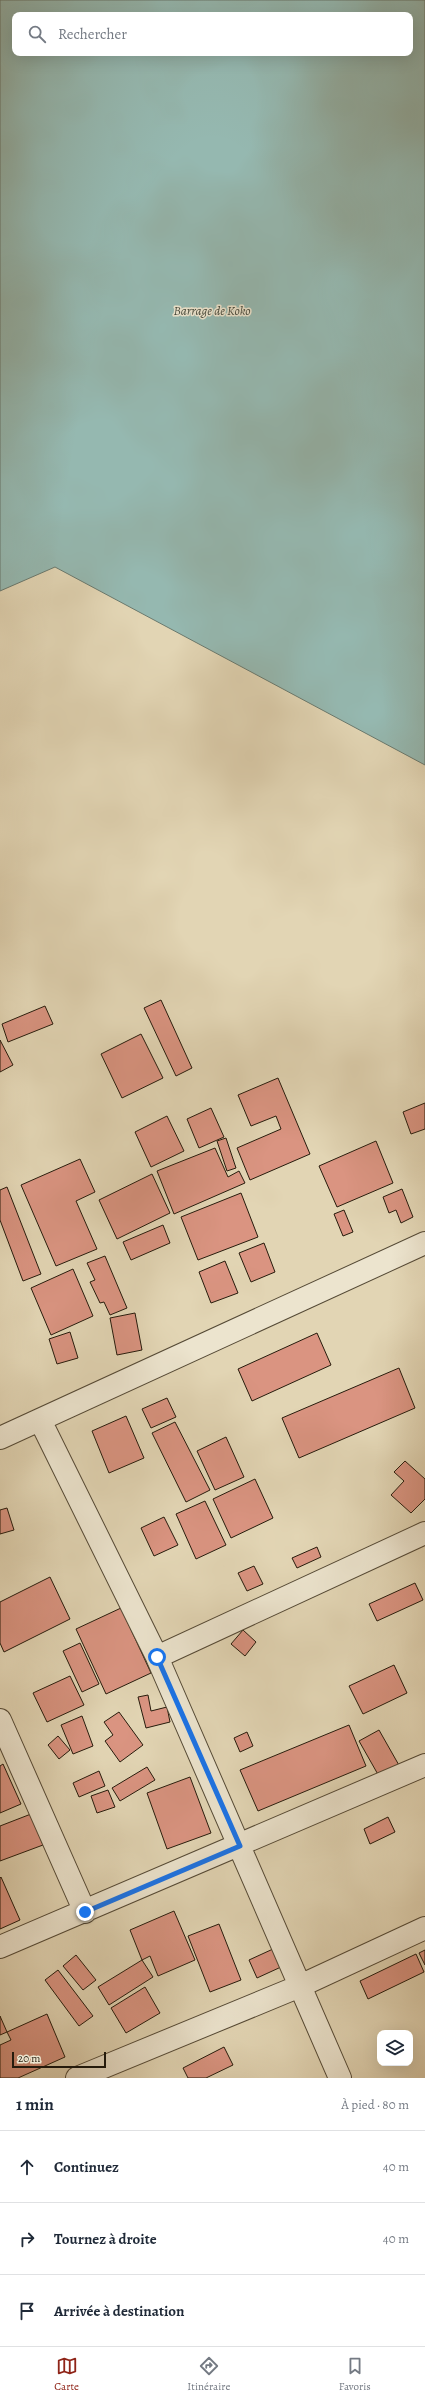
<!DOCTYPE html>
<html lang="fr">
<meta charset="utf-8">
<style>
:root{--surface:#fff;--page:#f6f6f7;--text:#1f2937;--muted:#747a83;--line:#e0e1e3;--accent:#8f2418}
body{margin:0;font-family:Alegreya,serif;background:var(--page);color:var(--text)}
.controls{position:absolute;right:12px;bottom:12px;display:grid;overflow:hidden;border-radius:8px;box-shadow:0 4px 16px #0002}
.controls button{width:36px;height:36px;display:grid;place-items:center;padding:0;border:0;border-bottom:1px solid var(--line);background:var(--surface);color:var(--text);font:20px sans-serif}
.scale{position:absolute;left:12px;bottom:10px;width:94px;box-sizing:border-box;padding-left:4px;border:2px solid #261b0c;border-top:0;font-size:11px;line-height:14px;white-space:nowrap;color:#261b0c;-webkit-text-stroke:3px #ece4ce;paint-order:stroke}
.stop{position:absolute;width:12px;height:12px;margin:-9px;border:3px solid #1a73e8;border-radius:50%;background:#fff}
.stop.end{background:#1a73e8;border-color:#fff;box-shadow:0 1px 4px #0008}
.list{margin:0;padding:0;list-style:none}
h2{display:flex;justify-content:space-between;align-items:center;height:52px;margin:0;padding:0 16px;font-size:17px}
h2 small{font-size:13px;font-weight:400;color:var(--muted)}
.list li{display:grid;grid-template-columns:26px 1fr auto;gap:12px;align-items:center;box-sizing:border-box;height:72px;padding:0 16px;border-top:1px solid var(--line)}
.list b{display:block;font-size:15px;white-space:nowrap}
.list em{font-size:13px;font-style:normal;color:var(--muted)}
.icon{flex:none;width:22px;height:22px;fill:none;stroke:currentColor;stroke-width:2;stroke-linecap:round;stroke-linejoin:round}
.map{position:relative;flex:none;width:425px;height:2078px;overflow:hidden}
.search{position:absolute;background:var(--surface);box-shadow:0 4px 16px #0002;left:12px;right:12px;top:12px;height:44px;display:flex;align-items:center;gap:10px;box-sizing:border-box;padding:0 14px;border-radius:8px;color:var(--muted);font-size:15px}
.sheet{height:268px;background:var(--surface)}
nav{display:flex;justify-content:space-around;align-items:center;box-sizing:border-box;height:56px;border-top:1px solid var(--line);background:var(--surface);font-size:11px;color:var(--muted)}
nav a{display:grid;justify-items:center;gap:2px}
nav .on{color:var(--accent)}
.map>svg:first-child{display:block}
</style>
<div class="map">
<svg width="425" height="2078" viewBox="0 0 425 2078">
<rect width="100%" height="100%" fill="#e2d5b4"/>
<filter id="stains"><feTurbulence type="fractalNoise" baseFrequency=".005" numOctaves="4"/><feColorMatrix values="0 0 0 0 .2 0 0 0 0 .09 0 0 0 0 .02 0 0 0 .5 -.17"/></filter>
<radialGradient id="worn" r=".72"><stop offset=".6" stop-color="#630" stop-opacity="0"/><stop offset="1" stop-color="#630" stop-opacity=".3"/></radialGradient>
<path fill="#95b8b0" stroke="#69796e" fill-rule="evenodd" d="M0 0H425V765L55 567 0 591ZM15 15H410V53H15Z"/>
<path fill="#da9481" stroke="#261b0c" d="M161 1000 192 1068 176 1076 144 1008Z
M45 1006 53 1024 8 1042 2 1024Z
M141 1034 163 1078 122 1098 101 1054Z
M0 1040 13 1065 0 1072Z
M278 1078 310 1154 250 1180 237 1148 281 1129 276 1116 251 1126 238 1095Z
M425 1103V1129L411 1134 403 1112Z
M211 1108 224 1137 199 1148 187 1119Z
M167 1116 184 1151 151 1167 135 1132Z
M226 1138 236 1168 227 1171 217 1141Z
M376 1141 393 1183 337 1207 319 1166Z
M215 1148 228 1177 239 1171 245 1183 174 1214 157 1171Z
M80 1159 95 1192 76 1201 97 1249 56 1266 21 1185Z
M152 1174 170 1213 117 1239 99 1200Z
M7 1187 41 1274 23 1281 0 1220V1190Z
M402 1189 413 1217 401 1223 396 1210 389 1213 383 1197Z
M241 1193 258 1237 198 1260 181 1217Z
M344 1210 353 1232 343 1236 334 1214Z
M163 1225 170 1243 131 1260 123 1242Z
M264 1243 275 1272 251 1282 239 1253Z
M105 1256 127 1308 110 1315 104 1302 100 1303 90 1282 95 1280 87 1263Z
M225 1261 238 1293 211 1303 199 1272Z
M73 1269 93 1316 51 1335 31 1288Z
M135 1313 142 1350 117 1355 110 1318Z
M70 1332 78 1358 57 1364 49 1339Z
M317 1333 331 1365 252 1401 238 1369Z
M399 1368 415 1408 299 1458 282 1418Z
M167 1398 176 1417 151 1428 142 1409Z
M126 1416 144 1458 109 1473 92 1431Z
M175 1422 210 1490 186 1502 152 1433Z
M226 1437 244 1477 215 1490 197 1451Z
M405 1461 425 1479V1499L411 1513 391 1495 404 1481 394 1472Z
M255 1479 273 1518 231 1538 213 1499Z
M205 1501 226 1545 196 1559 176 1514Z
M7 1508 14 1530 0 1534V1510Z
M164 1517 178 1545 154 1556 141 1528Z
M317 1547 321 1557 297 1568 292 1558Z
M254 1566 263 1584 247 1591 238 1573Z
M50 1577 70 1619 4 1652 0 1643V1602Z
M415 1583 423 1600 377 1621 369 1604Z
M121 1608 151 1673 106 1694 76 1629Z
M243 1630 256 1642 245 1656 231 1644Z
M80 1643 99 1684 82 1692 63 1651Z
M394 1665 407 1693 363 1714 349 1686Z
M70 1676 84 1705 47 1722 33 1693Z
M148 1695 151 1711 167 1707 170 1722 146 1728 138 1697Z
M119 1712 143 1745 120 1762 105 1741 113 1735 104 1722Z
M82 1716 93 1746 73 1754 61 1725Z
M349 1725 366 1766 258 1811 240 1770Z
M379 1730 400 1767 380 1778 359 1741Z
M247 1732 253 1746 240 1752 234 1738Z
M58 1736 70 1750 59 1759 48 1745Z
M3 1764 21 1804 0 1813V1766Z
M147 1767 155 1780 120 1801 112 1788Z
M99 1771 105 1786 79 1797 73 1783Z
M190 1777 211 1833 167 1849 147 1793Z
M108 1790 115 1807 97 1813 91 1796Z
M31 1814 43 1845 0 1861V1826Z
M388 1817 395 1832 370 1844 364 1829Z
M1 1877 20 1920 0 1929V1878Z
M174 1911 195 1960 158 1976 150 1956 142 1960 130 1930Z
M219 1924 241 1980 210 1992 188 1936Z
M273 1949 281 1967 257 1978 249 1960Z
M425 1950V1965L419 1953Z
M416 1954 424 1972 368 1999 360 1981Z
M76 1955 96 1980 83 1990 63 1966Z
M142 1960 153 1977 109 2005 98 1987Z
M58 1970 93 2016 79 2026 45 1980Z
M145 1987 160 2013 126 2033 111 2008Z
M47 2014 65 2057 18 2078H0V2045L11 2040 7 2032Z
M0 2016 7 2032 0 2035Z
M224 2047 233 2065 206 2078H188L183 2068Z"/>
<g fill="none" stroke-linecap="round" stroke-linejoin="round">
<g stroke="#554a36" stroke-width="24">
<path id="street" d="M40 1420 157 1657 340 2078
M0 1438 425 1243
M157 1657 425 1533
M0 1720 85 1912
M0 1947 425 1765
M77 2078 300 1986 425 1928"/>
</g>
<use href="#street" stroke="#ece4ce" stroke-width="22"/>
</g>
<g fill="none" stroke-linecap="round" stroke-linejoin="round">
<path stroke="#1a73e8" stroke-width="5" d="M85 1912 240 1846 157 1657"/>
</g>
<g text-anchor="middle" stroke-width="3" stroke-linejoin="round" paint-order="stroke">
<g font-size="13" font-style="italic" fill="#474a3d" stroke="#ece4ce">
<text x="212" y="315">Barrage de Koko</text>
</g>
</g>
<rect width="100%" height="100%" filter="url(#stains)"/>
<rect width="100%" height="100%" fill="url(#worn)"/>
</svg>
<div class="controls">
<button><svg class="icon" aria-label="layers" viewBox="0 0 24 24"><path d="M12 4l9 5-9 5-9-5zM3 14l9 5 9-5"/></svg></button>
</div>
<div class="scale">20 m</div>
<div class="stop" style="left:157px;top:1657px"></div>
<div class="stop end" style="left:85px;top:1912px"></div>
<div class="search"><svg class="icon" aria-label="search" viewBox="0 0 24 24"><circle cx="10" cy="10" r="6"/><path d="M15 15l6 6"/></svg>Rechercher</div>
</div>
<section class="sheet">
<h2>1 min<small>À pied · 80 m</small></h2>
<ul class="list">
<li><svg class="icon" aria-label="ahead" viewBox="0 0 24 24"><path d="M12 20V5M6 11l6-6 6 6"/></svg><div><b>Continuez</b></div><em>40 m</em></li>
<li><svg class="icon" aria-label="right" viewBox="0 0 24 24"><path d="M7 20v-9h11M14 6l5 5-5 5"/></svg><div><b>Tournez à droite</b></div><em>40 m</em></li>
<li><svg class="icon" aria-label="arrive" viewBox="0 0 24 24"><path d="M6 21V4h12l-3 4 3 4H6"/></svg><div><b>Arrivée à destination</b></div></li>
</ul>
</section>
<nav>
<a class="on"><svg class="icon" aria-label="map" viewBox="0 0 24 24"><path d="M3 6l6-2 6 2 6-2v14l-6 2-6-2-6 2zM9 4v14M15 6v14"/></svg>Carte</a>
<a><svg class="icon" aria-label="directions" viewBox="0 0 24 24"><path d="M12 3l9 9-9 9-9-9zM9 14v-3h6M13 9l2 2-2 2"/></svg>Itinéraire</a>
<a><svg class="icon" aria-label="saved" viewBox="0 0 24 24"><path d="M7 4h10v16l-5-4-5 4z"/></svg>Favoris</a>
</nav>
